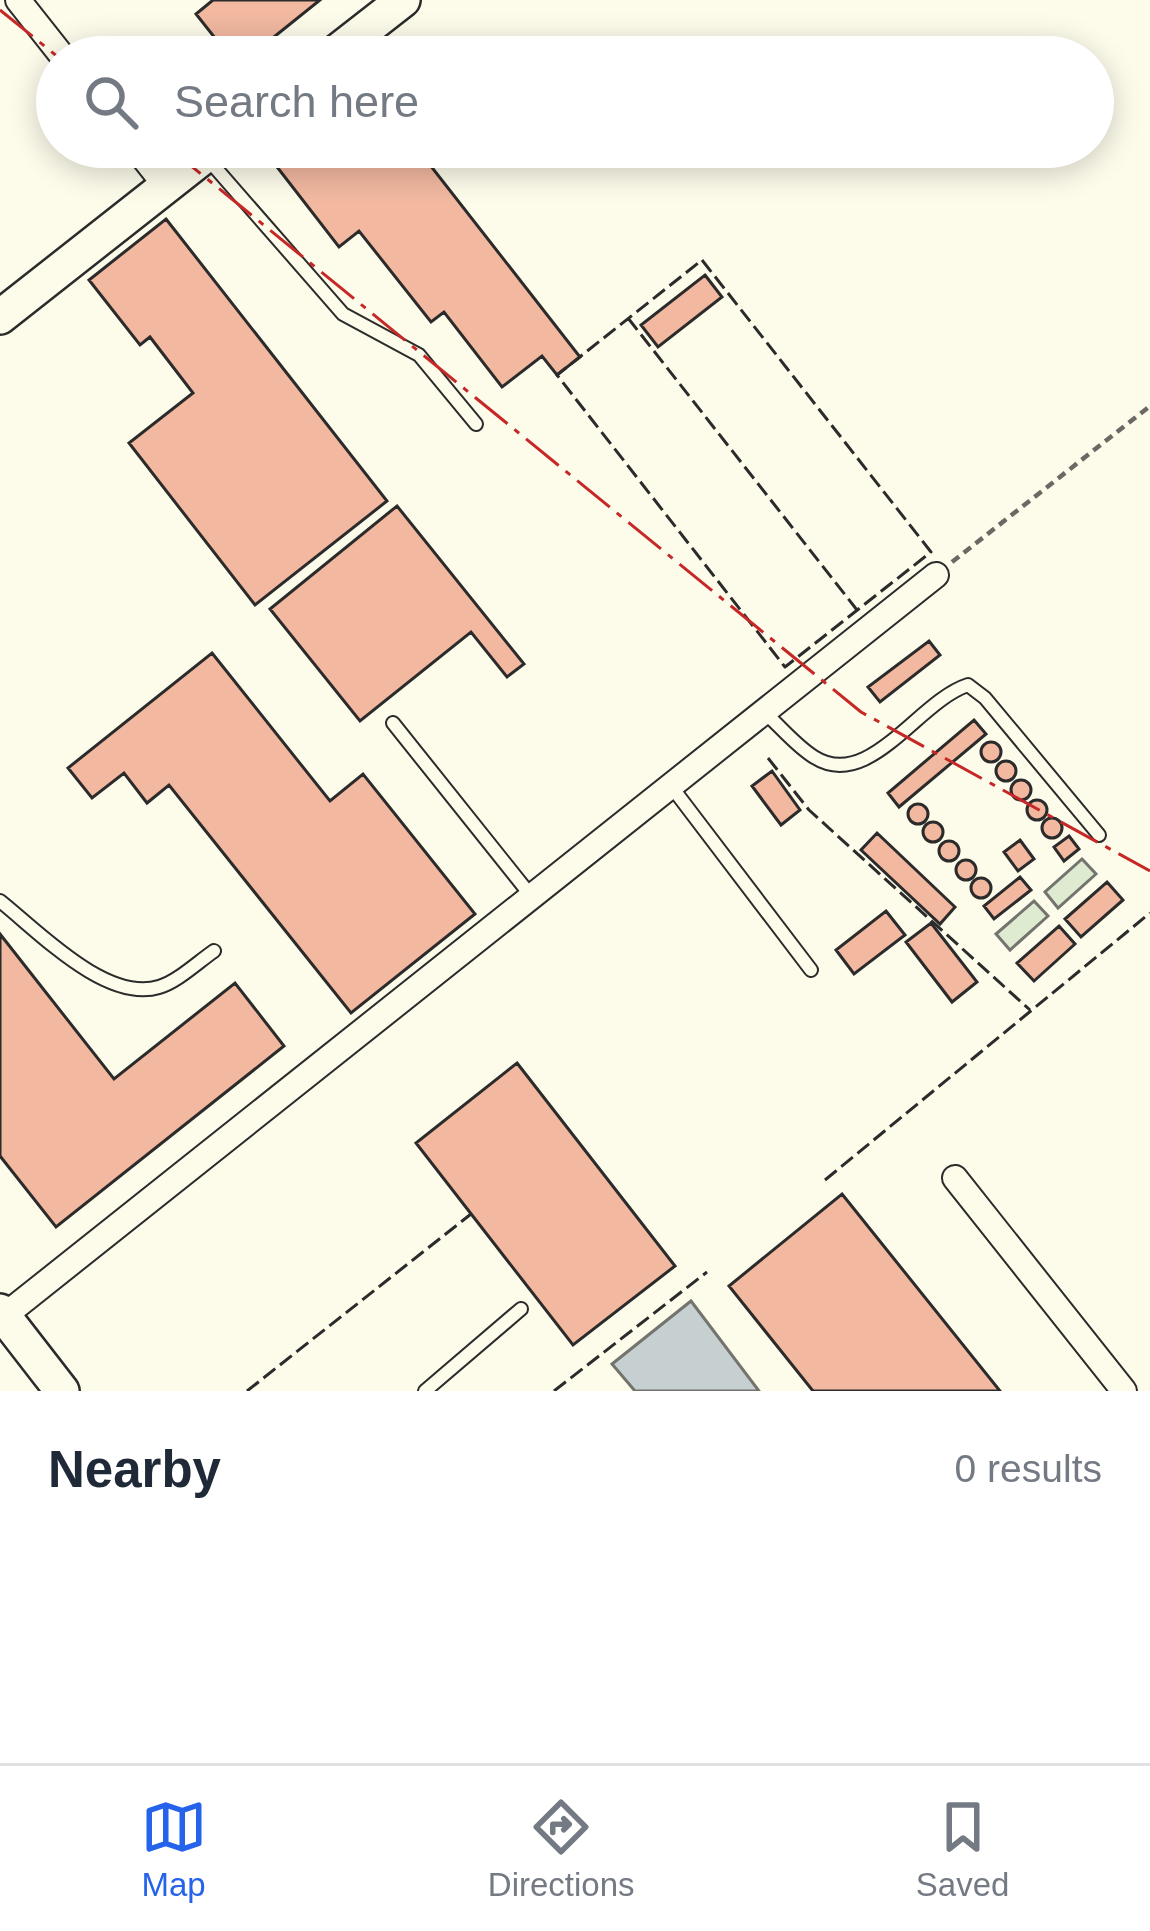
<!DOCTYPE html>
<style>
:root{--surface:#fff;--page:#f6f6f7;--text:#1f2937;--muted:#747a83;--line:#e0e1e3;--accent:#2563eb}
body{margin:0;font-family:Arial,sans-serif;background:var(--page);color:var(--text)}
.list{margin:0;padding:0;list-style:none}
h2{display:flex;justify-content:space-between;align-items:center;height:156px;margin:0;padding:0 48px;font-size:51px}
h2 small{font-size:39px;font-weight:400;color:var(--muted)}
.icon{flex:none;width:66px;height:66px;fill:none;stroke:currentColor;stroke-width:2;stroke-linecap:round;stroke-linejoin:round}
.map{position:relative;flex:none;width:1150px;height:1391px;overflow:hidden}
.search{position:absolute;background:var(--surface);box-shadow:0 6px 30px #0003;left:36px;right:36px;top:36px;height:132px;display:flex;align-items:center;gap:30px;box-sizing:border-box;padding:0 42px;border-radius:66px;color:var(--muted);font-size:45px}
.sheet{height:372px;background:var(--surface)}
nav{display:flex;justify-content:space-around;align-items:center;box-sizing:border-box;height:168px;border-top:3px solid var(--line);background:var(--surface);font-size:33px;color:var(--muted)}
nav a{display:grid;justify-items:center;gap:6px}
nav .on{color:var(--accent)}
.map>svg:first-child{display:block}
</style>
<div class="map">
<svg width="1150" height="1391" viewBox="0 0 1150 1391">
<rect width="100%" height="100%" fill="#fdfbea"/>
<path fill="#deebd1" stroke="#74746e" stroke-width="3" d="M1082 859 1096 874 1058 908 1045 892Z
M1034 901 1048 916 1010 950 996 934Z"/>
<path fill="#c7d0d0" stroke="#74746e" stroke-width="3" d="M691 1301 759 1391H635L612 1364Z"/>
<path fill="#f2b8a0" stroke="#2b2b2b" stroke-width="3" d="M213 0H320L249 57H230L196 14Z
M276 147H416L580 357 557 375 542 356 502 387 444 312 431 322 359 231 339 247 267 154Z
M166 219 387 501 255 605 129 443 193 393 150 337 140 345 89 280Z
M705 275 722 297 658 347 641 325Z
M397 506 524 664 507 677 471 632 360 721 270 609Z
M929 641 940 655 880 702 868 687Z
M212 653 330 801 363 774 475 914 351 1013 169 785 147 803 124 773 92 798 68 768Z
M974 720 986 734 899 807 888 793Z
M981 752a10 10 0 1 1 20 0a10 10 0 1 1-20 0Z
M996 771a10 10 0 1 1 20 0a10 10 0 1 1-20 0Z
M772 771 800 810 781 825 752 786Z
M1011 790a10 10 0 1 1 20 0a10 10 0 1 1-20 0Z
M1027 810a10 10 0 1 1 20 0a10 10 0 1 1-20 0Z
M908 814a10 10 0 1 1 20 0a10 10 0 1 1-20 0Z
M1042 828a10 10 0 1 1 20 0a10 10 0 1 1-20 0Z
M923 832a10 10 0 1 1 20 0a10 10 0 1 1-20 0Z
M877 833 955 907 940 924 861 850Z
M1069 836 1079 849 1064 861 1054 847Z
M1020 840 1034 859 1018 871 1004 852Z
M939 851a10 10 0 1 1 20 0a10 10 0 1 1-20 0Z
M956 870a10 10 0 1 1 20 0a10 10 0 1 1-20 0Z
M1020 877 1031 890 994 919 984 906Z
M971 888a10 10 0 1 1 20 0a10 10 0 1 1-20 0Z
M1107 882 1123 900 1081 937 1065 919Z
M886 911 905 935 854 974 836 950Z
M931 923 977 982 952 1002 906 942Z
M1059 926 1075 944 1034 981 1017 963Z
M0 934 114 1079 235 983 284 1046 56 1227 0 1156Z
M517 1063 675 1266 573 1345 416 1143Z
M842 1194 1000 1391H813L729 1286Z"/>
<g fill="none" stroke-linecap="round" stroke-linejoin="round">
<g stroke="#2b2b2b" stroke-width="16">
<path id="service" d="M206 157 343 314 419 355 476 424
M764 712C780 726 796 746 814 757 869 792 918 701 968 685L985 698 1099 835
M393 723 532 897
M671 786 811 970
M0 901C38 931 106 1003 159 987 177 982 198 962 214 951
M425 1391 521 1309"/>
</g>
<g stroke="#2b2b2b" stroke-width="28">
<path id="minor" d="M18 0 63 57
M135 147 166 186
M955 1178 1124 1391
M4 1316 936 575"/>
</g>
<g stroke="#2b2b2b" stroke-width="38">
<path id="secondary" d="M330 57 403 0
M0 317 216 147
M0 1311 62 1391"/>
</g>
<path stroke="#6a6964" stroke-width="4.5" stroke-dasharray="9 6" stroke-linecap="butt" d="M952 562 1150 406"/>
<use href="#service" stroke="#fdfbea" stroke-width="12"/>
<use href="#minor" stroke="#fdfbea" stroke-width="24"/>
<use href="#secondary" stroke="#fdfbea" stroke-width="33"/>
<path stroke="#2b2b2b" stroke-width="3" stroke-dasharray="15 6" stroke-linecap="butt" d="M702 260 931 552 785 667 557 375Z
M628 318 857 610
M768 758 809 810 1030 1010
M825 1180 1150 913
M247 1391 471 1214
M554 1391 707 1272"/>
<path stroke="#c62828" stroke-width="3" stroke-dasharray="42 9 6 9" stroke-linecap="butt" d="M0 10 58 57
M168 147 861 712 1150 871"/>
</g>
</svg>
<div class="search"><svg class="icon" aria-label="search" viewBox="0 0 24 24"><circle cx="10" cy="10" r="6"/><path d="M15 15l6 6"/></svg>Search here</div>
</div>
<section class="sheet">
<h2>Nearby<small>0 results</small></h2>
<ul class="list">
</ul>
</section>
<nav>
<a class="on"><svg class="icon" aria-label="map" viewBox="0 0 24 24"><path d="M3 6l6-2 6 2 6-2v14l-6 2-6-2-6 2zM9 4v14M15 6v14"/></svg>Map</a>
<a><svg class="icon" aria-label="directions" viewBox="0 0 24 24"><path d="M12 3l9 9-9 9-9-9zM9 14v-3h6M13 9l2 2-2 2"/></svg>Directions</a>
<a><svg class="icon" aria-label="saved" viewBox="0 0 24 24"><path d="M7 4h10v16l-5-4-5 4z"/></svg>Saved</a>
</nav>
